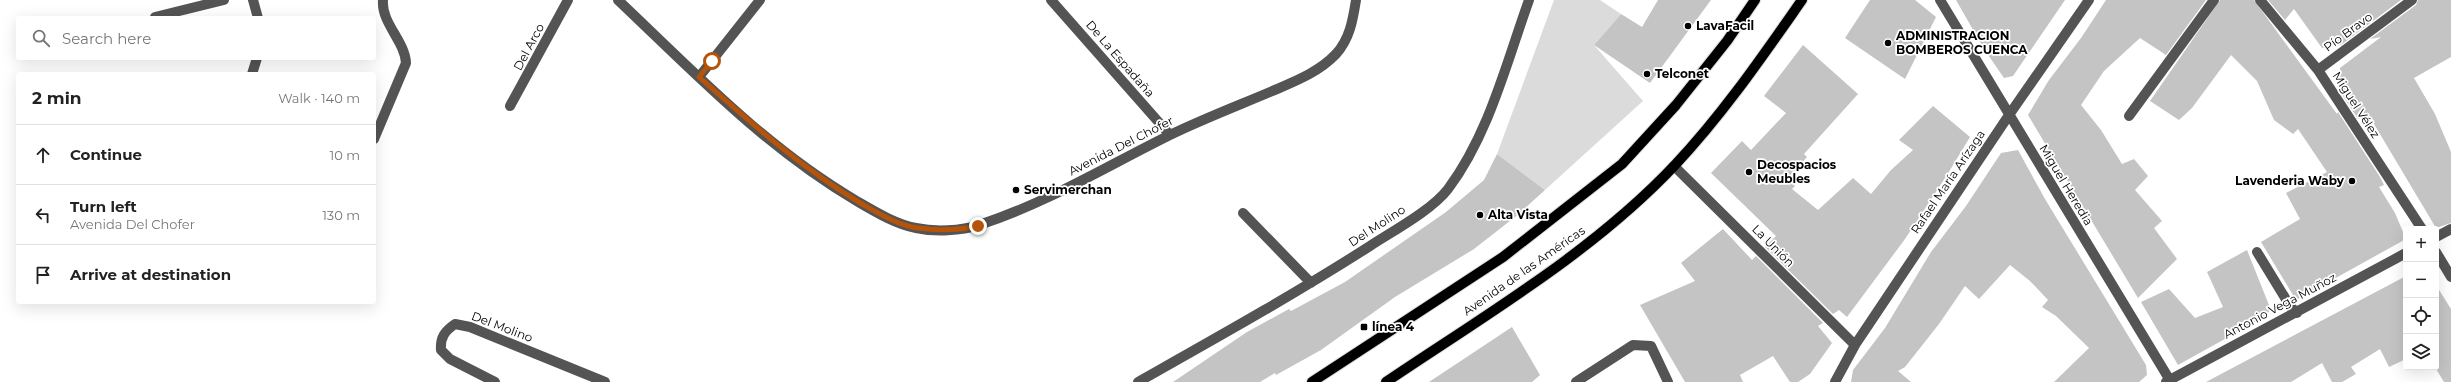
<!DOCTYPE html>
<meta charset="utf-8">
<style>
:root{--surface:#fff;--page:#f2f2f2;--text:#222;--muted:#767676;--line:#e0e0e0}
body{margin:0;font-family:Montserrat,sans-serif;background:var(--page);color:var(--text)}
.controls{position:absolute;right:12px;bottom:12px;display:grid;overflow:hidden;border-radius:4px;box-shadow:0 4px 16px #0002}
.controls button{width:36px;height:36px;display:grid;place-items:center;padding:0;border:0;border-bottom:1px solid var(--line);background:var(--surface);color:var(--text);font:20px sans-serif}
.stop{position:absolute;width:12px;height:12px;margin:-9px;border:3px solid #b45309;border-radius:50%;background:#fff}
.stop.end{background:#b45309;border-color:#fff;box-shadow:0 1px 4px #0008}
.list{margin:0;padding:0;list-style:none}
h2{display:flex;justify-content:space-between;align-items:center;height:52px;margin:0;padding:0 16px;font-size:17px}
h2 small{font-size:13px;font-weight:400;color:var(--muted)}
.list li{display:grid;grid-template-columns:26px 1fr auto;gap:12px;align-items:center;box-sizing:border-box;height:60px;padding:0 16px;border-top:1px solid var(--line)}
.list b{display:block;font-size:15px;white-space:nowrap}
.list p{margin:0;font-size:13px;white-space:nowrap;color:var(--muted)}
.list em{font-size:13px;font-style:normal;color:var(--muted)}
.icon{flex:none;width:22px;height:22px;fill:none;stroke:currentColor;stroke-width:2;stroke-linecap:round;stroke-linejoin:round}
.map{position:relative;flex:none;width:2451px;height:382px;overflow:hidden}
.search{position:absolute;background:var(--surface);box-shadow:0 4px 16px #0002;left:16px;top:16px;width:360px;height:44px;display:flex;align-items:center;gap:10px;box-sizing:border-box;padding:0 14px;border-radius:4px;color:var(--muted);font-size:15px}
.panel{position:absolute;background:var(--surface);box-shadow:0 4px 16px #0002;left:16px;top:72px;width:360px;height:232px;border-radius:4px}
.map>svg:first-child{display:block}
</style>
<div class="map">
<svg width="2451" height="382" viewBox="0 0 2451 382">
<rect width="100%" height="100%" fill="#fff"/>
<path fill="#dbdbdb" d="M1554 0H1600L1621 14 1594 45 1643 101 1545 190 1497 154Z"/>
<path fill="#c4c4c4" d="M1658 0H1711L1650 83 1594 45 1621 14 1642 27Z
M1870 0H1915L1936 17 1905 79 1845 38Z
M1956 0H2065L2013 76 2004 78 1984 49Z
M2106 0H2206L2166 55 2140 38 2104 71 2081 105 2101 130 2122 164 2134 159 2148 176 2135 190 2162 221 2154 228 2177 259 2138 298 2028 115 2049 80 2081 38Z
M2220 0H2254L2337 114 2338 112 2380 177 2384 185 2379 187 2395 213 2406 239 2296 300 2261 242 2300 219 2286 193 2327 172 2298 129 2293 134 2274 120 2257 81 2231 55 2192 108 2179 120 2150 101Z
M2268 0H2401L2341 45 2322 48 2294 9 2285 20Z
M2418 0H2451V57L2414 78 2435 114 2451 152V223L2436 228 2368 114 2358 119 2339 90 2340 68 2381 37 2370 39 2416 5Z
M1803 45 1858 94 1804 154 1807 157 1787 179 1795 186 1792 189 1818 210 1853 178 1871 194 1891 170 1913 150 1899 140 1933 106 1970 137 1947 175 1905 239 1847 317 1839 310 1833 314 1765 247 1776 236 1711 173 1742 141 1751 150 1786 113 1764 96Z
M2018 150 2045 199 2146 365 2147 375 2139 382H2054L2089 348 2056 316 2042 307 2048 300 2030 281 2010 265 1979 299 1965 286 1939 324 1905 367 1898 371 1911 382H1851L1853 370 1885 328 1931 252 1966 206 2001 153Z
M1497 154 1545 190 1515 217 1474 249 1395 297 1321 350 1276 375 1275 373 1260 382H1173L1247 332 1289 309 1291 311 1345 282 1446 212 1484 180Z
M1723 229 1752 260 1756 256 1823 323 1818 326 1832 343 1810 374 1798 382H1790L1773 356 1740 375 1743 382H1685L1640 305 1695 281 1681 263Z
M2247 250 2271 310 2259 320 2178 365 2141 302 2169 289 2195 318 2223 307 2207 272Z
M2406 276V359L2389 367 2380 349 2351 367 2356 374 2342 382H2332L2322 363 2291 382H2206Z
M2436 285 2451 309V382H2444L2436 369Z
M1512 327 1540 375 1532 382H1429Z"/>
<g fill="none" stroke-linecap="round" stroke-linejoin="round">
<g stroke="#dbdbdb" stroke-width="12">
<path id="major" d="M1312 382 1503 257 1622 164 1676 105 1727 41 1755 0
M1386 382C1485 315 1592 253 1675 165 1723 114 1762 57 1802 0"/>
</g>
<path stroke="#545454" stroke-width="10" d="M253 0 258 18
M618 0C693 71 765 147 855 200 874 211 895 224 916 228 935 232 961 231 979 225 1047 203 1107 166 1170 135 1203 119 1237 106 1270 92 1293 82 1318 73 1336 54 1350 39 1353 19 1356 0
M1051 0 1170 135
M1940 0 2171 382
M2260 0 2318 70 2422 229
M155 17 224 0
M2318 70 2412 0
M252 74 257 58
M699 77 760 0
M510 106 568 0
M2129 116 2214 0
M374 139 406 63C405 41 381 23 383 0
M1674 166 1855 345
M1243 213 1311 283
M2436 237 2451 229
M2257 252 2290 306 2297 313
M2436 252 2451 277
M495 382 450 359 441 350C440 337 445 331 455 324L470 327 605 382
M1138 382C1216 338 1295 294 1370 246 1393 231 1432 210 1448 189 1489 134 1506 64 1529 0
M1576 382 1633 345 1651 346 1668 382
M1835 382 1855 345 2009 115 2089 0
M2166 382 2406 253"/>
<use href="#major" stroke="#000" stroke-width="10"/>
</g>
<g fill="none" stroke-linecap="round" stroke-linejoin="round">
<path stroke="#b45309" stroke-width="5" d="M712 61 699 77C751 123 801 168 862 204 878 213 899 226 918 228 938 231 959 230 978 226"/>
</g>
<g fill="#000" stroke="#fff" stroke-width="1.5">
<circle cx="1688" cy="26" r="4"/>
<circle cx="1888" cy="43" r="4"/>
<circle cx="1647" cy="74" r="4"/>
<circle cx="1749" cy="172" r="4"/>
<circle cx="2352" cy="181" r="4"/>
<circle cx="1016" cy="190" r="4"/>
<circle cx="1480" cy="215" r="4"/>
<rect x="1360" y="323" width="8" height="8" rx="2"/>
</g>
<g text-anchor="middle" stroke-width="3.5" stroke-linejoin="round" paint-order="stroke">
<g font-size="12" font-weight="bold" fill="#000" stroke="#fff" text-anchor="start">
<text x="1696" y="30">LavaFacil</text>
<text x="1896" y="40">ADMINISTRACION<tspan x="1896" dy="14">BOMBEROS CUENCA</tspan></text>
<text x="1655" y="78">Telconet</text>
<text x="1757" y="169">Decospacios<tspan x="1757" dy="14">Meubles</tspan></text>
<text x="2344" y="185" text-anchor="end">Lavenderia Waby</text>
<text x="1024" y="194">Servimerchan</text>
<text x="1488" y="219">Alta Vista</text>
<text x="1372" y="331">línea 4</text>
</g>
<g font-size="12" fill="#000" stroke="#fff">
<text transform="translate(2348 32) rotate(-36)" y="4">Pío Bravo</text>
<text transform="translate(529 47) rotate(-62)" y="4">Del Arco</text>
<text transform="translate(1120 59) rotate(49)" y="4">De La Espadaña</text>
<text transform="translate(2356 105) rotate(57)" y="4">Miguel Vélez</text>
<text transform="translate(1121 146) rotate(-27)" y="4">Avenida Del Chofer</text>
<text transform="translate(1948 182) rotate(-56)" y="4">Rafael María Arízaga</text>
<text transform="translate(2066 185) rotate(59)" y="4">Miguel Heredia</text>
<text transform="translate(1377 226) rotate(-33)" y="4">Del Molino</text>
<text transform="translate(1773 246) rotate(45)" y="4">La Unión</text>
<text transform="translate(1524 271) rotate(-35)" y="4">Avenida de las Américas</text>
<text transform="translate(2280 306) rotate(-28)" y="4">Antonio Vega Muñoz</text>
<text transform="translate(502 327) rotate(21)" y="4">Del Molino</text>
</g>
</g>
</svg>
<div class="controls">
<button>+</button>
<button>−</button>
<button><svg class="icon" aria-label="locate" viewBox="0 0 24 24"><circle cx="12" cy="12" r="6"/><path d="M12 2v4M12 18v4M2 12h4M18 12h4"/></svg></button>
<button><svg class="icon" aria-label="layers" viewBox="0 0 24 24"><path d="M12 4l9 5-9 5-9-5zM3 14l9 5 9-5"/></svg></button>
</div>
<div class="stop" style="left:712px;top:61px"></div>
<div class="stop end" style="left:978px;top:226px"></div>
<div class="search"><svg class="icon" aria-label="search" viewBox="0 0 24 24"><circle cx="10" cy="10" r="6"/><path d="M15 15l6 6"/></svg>Search here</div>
<section class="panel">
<h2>2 min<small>Walk · 140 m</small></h2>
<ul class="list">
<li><svg class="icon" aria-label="ahead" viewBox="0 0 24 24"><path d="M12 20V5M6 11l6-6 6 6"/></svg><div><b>Continue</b></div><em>10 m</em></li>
<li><svg class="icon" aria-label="left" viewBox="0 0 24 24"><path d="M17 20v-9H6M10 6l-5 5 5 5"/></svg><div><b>Turn left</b><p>Avenida Del Chofer</p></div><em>130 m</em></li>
<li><svg class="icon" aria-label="arrive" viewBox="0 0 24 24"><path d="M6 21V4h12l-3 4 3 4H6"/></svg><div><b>Arrive at destination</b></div></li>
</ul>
</section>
</div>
